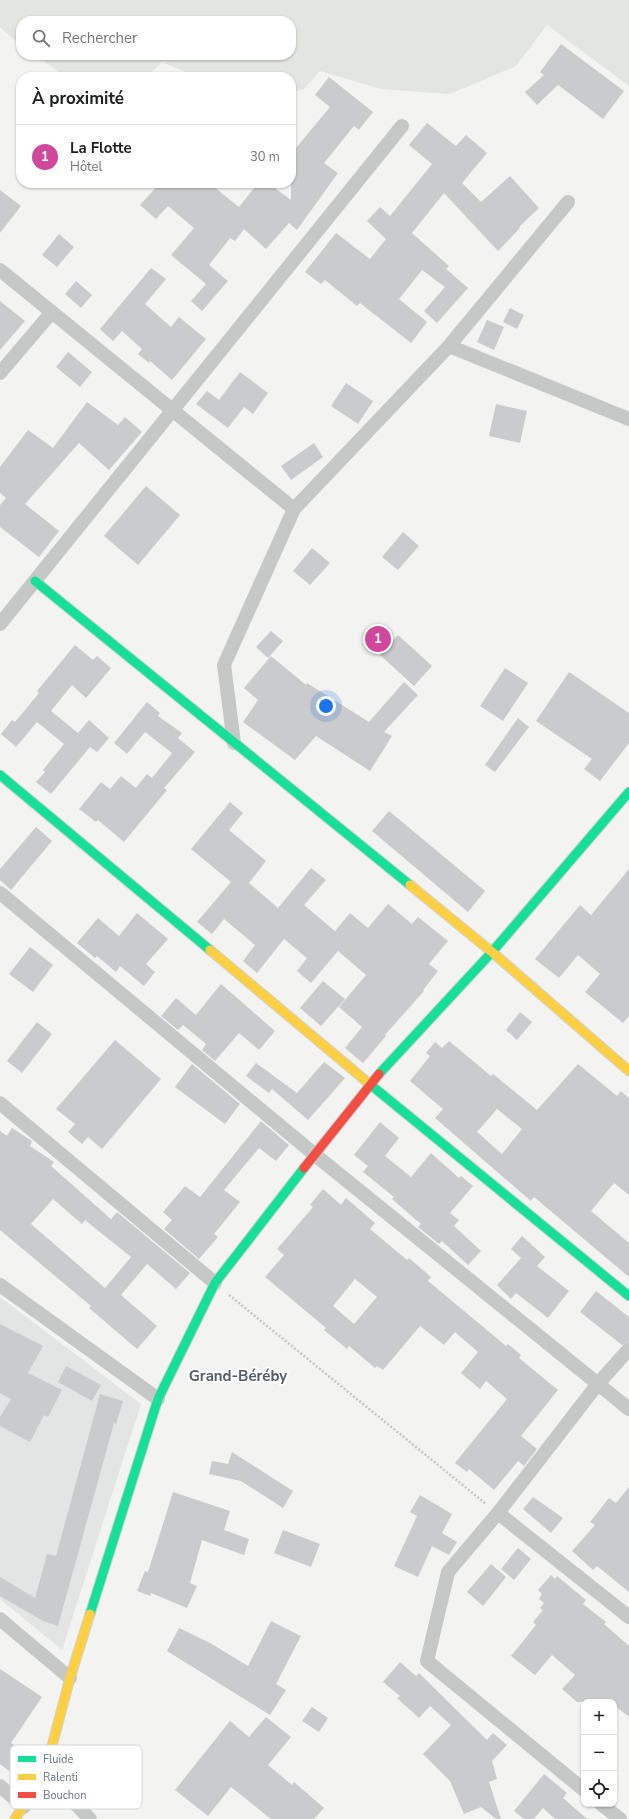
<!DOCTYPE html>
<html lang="fr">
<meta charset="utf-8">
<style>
:root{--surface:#fff;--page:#f6f6f6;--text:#202124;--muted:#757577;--line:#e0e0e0;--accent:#111827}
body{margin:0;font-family:"Nunito Sans",sans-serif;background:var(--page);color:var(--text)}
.controls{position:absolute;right:12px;bottom:12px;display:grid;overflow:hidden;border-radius:8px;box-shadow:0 1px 3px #0004}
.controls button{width:36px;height:36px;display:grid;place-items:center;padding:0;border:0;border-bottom:1px solid var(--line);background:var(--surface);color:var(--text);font:20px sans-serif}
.you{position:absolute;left:326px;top:706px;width:14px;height:14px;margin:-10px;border:3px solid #fff;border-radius:50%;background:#1a73e8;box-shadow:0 0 0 6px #1a73e833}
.badge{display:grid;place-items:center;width:26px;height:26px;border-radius:50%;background:var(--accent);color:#fff;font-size:13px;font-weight:700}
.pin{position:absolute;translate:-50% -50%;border:2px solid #fff;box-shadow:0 1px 4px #0006}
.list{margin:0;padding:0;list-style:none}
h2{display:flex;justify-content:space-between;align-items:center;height:52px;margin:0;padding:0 16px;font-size:17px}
h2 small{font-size:13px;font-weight:400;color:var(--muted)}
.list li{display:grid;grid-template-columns:26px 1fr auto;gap:12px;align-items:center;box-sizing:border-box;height:64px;padding:0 16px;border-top:1px solid var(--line)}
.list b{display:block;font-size:15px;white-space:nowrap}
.list p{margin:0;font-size:13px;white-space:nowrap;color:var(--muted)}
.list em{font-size:13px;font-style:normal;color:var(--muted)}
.icon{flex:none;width:22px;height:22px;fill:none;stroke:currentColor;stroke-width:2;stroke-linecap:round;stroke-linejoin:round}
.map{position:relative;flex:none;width:629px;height:1819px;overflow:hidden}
.search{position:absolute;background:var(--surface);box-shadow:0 1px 3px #0004;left:16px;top:16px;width:280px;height:44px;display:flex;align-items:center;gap:10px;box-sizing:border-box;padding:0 14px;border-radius:16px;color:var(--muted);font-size:15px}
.panel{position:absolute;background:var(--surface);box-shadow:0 1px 3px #0004;left:16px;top:72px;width:280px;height:116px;border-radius:16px}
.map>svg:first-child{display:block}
</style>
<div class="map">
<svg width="629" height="1819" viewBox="0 0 629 1819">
<rect width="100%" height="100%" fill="#f3f3f2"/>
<path fill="#e3e5e5" d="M0 1297 141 1404 62 1650 0 1599Z"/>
<path fill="#e2e5e0" d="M0 0H629V86L547 25 516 66 450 94 381 89 320 71 304 89 291 92V77H197L162 62 146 77H67L34 55H291V21H21V46L0 27Z"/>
<path fill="#cacbcc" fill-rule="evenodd" d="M561 44 624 91 603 119 558 85 537 105 525 92 544 75 540 72Z
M329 77 373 112 359 130 354 126 324 163 338 173 297 230 289 223 266 249 244 229 235 241 230 238 209 265 228 281 202 311 191 301 206 284 171 255 194 228 168 206 156 219 140 205 160 183H209L239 207 258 183H268L291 200V154L330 107 315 95Z
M427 123 456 146 466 135 487 153 462 183 481 202 510 176 539 208 519 227 520 228 498 251 444 193 412 233 449 266 446 269 468 288 437 323 424 311 445 287 422 270 399 299 427 322 411 343 360 303 357 306 325 280 321 284 305 272 336 233 370 259 386 239 367 221 380 207 390 216 432 164 409 145Z
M0 190 21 206 0 233Z
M59 234 74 247 57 267 42 255Z
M151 268 166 279 145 304 171 327 179 317 206 339 172 380 150 361 149 363 138 354 142 349 122 331 113 341 100 329Z
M76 281 92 295 81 308 65 294Z
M0 301 25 321 0 350Z
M510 308 524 315 517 329 503 322Z
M487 320 504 327 494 350 477 342Z
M68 352 92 372 80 387 56 367Z
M240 372 268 393 253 414 244 407 228 428 196 404 207 391 219 400Z
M346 383 373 401 358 424 331 406Z
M87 402 118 425 125 417 142 432 109 470 79 443 25 504 59 531 39 557 0 527V505L6 498 0 493V467L28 430 53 448Z
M496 404 527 411 520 443 489 436Z
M314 443 323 457 291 480 281 466Z
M146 486 180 515 138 565 104 536Z
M403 532 419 546 398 570 382 557Z
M312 548 330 563 310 585 293 571Z
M271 631 283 641 268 658 256 647Z
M398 635 432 666 414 686 380 655Z
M75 645 93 660 97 656 111 668 86 698 72 685 51 711 78 733 89 720 109 738 97 752 90 747 51 794 36 782 45 772 43 770 64 744 37 722 16 747 1 734 12 720 15 722 39 693 37 691Z
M271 656 306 685 307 683 369 722 404 682 418 695 384 732 392 736 370 771 316 736 295 760 243 722 258 700 244 688Z
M505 668 528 683 503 721 480 706Z
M569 672 629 713V743L600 781 584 769 592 759 536 721Z
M147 702 160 713 158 716 182 733 178 738 195 752 164 788 167 790 124 842 98 820 96 822 79 809 101 782 110 789 121 776 136 788 147 774 152 778 172 753 145 732 127 754 114 743Z
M518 718 529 727 495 772 485 765Z
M230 802 243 813 229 830 266 861 249 883 278 908 311 868 326 880 304 905 335 931 350 913 368 928 388 904 412 924 418 917 448 941 429 964 438 971 423 990 424 991 385 1035 386 1036 363 1063 345 1048 362 1027 339 1007 366 975 338 951 311 983 297 971 307 958 284 939 257 973 243 961 255 945 224 919 212 934 197 922 231 882 191 849Z
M389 811 485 891 468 912 372 831Z
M36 827 52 841 11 890 0 880V869Z
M629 869V1016L623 1023 585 992 600 974 578 955 559 978 535 959 580 905 591 915Z
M137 913 168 939 146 964 155 972 144 986 120 966 116 972 97 956 95 958 77 943 98 918 119 936Z
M30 947 53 965 33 992 9 974Z
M323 981 345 999 321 1026 300 1008Z
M221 984 275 1031 259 1050 239 1033 215 1061 202 1050 206 1044 183 1025 178 1030 161 1016 176 998 196 1015Z
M520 1012 532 1022 517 1040 506 1030Z
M37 1022 52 1034 22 1073 7 1061Z
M115 1040 161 1079 102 1149 88 1137 82 1144 68 1132 75 1124 56 1109Z
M449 1041 491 1076 493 1074 537 1110 578 1064 617 1096 621 1091 629 1098V1195L614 1183 591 1211 629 1243V1277L534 1197 531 1201 524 1195 435 1118 443 1109 410 1081 430 1056 426 1053 435 1042 442 1048ZM497 1109 522 1129 502 1154 477 1132Z
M324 1062 345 1078 308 1120 272 1089 269 1093 246 1076 256 1063 297 1093Z
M192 1064 240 1104 225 1124 175 1087Z
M261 1121 289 1145 276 1161 259 1148 224 1190 240 1202 214 1234 218 1237 199 1259 164 1229 172 1220 163 1212 185 1186 200 1197Z
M380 1122 399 1138 385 1156 411 1177 431 1153 459 1178 461 1176 473 1186 450 1213 459 1220 454 1226 481 1251 468 1265 442 1241 439 1244 418 1227 421 1224 392 1199 394 1197 363 1172 368 1166 354 1155Z
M12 1128 32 1141 30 1146 54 1162 51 1166 111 1219 117 1212 190 1273 176 1289 147 1264 121 1295 157 1326 137 1349 89 1308 91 1306 0 1230V1131L7 1136ZM53 1199 82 1224 85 1220 131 1257 105 1288 31 1224Z
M323 1189 341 1205 346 1198 375 1223 370 1229 407 1260 409 1258 431 1277 428 1281 506 1346 508 1344 521 1355 519 1358 558 1390 521 1436 537 1449 524 1466 518 1461 494 1490 469 1469 467 1472 455 1463 507 1399 486 1381 480 1389 461 1373 478 1352 455 1332 444 1345 420 1326 383 1370 377 1366 375 1368 349 1346 347 1349 324 1330 326 1328 265 1277 284 1255 277 1249 313 1207 310 1205ZM355 1279 377 1297 354 1324 333 1306Z
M522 1236 545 1257 537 1266 569 1291 548 1318 516 1293 511 1299 497 1285 521 1258 511 1249Z
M596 1291 629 1317V1341L622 1345 580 1312Z
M0 1324 43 1346 28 1373 62 1390 48 1417 44 1415 30 1442 0 1426V1417L11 1399 0 1393Z
M66 1366 101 1385 92 1401 58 1382Z
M100 1394 123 1401 116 1424 114 1423 58 1626 43 1621 0 1596V1577L35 1598 47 1554 56 1556Z
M232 1452 293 1491 283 1508 241 1481 209 1474 212 1461 228 1464Z
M629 1487V1592L597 1566 593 1570 572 1551 595 1525 590 1522 609 1498 616 1503Z
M173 1492 230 1511 224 1530 249 1539 244 1555 202 1540 190 1583 197 1586 187 1608 151 1593 150 1596 137 1591 145 1571 148 1572Z
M420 1495 452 1514 442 1533 457 1542 449 1555 432 1546 418 1577 394 1566 417 1516 410 1512Z
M533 1497 563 1518 551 1533 523 1509Z
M283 1530 320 1544 311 1567 274 1553Z
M518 1548 531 1559 514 1580 501 1569Z
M491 1564 506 1577 483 1606 467 1592Z
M551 1575 555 1579 557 1576 586 1600 583 1604 606 1622 604 1624 629 1646V1717L614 1705V1702H577L562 1689 575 1675 552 1655 535 1675 511 1656 536 1625 533 1622 543 1610 540 1608 544 1603 539 1599 542 1594 538 1590Z
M271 1621 301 1636 276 1684 286 1690 270 1715 167 1651 179 1628 210 1643 248 1666Z
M400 1662 416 1676 419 1673 487 1740 493 1733 507 1745 492 1761 497 1779 489 1782 501 1819H496L481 1807 464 1814 450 1781 423 1754 451 1725 430 1706 419 1718 397 1698 400 1696 383 1682Z
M0 1669 42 1697 11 1743 23 1751 9 1771 0 1764Z
M312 1707 328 1718 319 1732 302 1721Z
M266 1717 291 1737 268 1765 292 1785 294 1782 324 1808 314 1819H271L231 1787 208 1816 175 1790 230 1721 249 1737Z
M544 1774 567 1793 563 1798 587 1819H555L543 1808 534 1819H524L514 1811Z"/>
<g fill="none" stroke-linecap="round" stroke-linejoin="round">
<g stroke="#d0d1d1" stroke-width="11">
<path id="fast" d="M35 581 410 885
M0 775 210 950
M379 1074 492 952 629 792
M366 1081 629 1296
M90 1614 158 1399 215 1283 304 1168"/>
</g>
<g stroke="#d0d1d1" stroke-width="11">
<path id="slow" d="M410 885 492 952 629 1071
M210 950 366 1081
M15 1819 45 1772 70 1678 90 1614"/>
</g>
<g stroke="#d0d1d1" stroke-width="11">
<path id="jam" d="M304 1168 379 1074"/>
</g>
<path stroke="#c4c5c6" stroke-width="2.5" stroke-dasharray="2 2" stroke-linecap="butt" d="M229 1295 486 1504"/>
<path stroke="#c6c8c8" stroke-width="14" d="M0 270 294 509
M449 346 568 202
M0 373 52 312
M0 624 402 126
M234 743 224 665 294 509 449 346 629 419
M0 893 314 1154 629 1409
M0 1103 215 1283
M0 1285 158 1399
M498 1513 629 1617
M0 1619 70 1678
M45 1772 90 1819
M0 1786 24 1807
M584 1790 427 1661 448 1572 498 1513 597 1385 629 1349
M601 1804 620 1819"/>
<use href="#fast" stroke="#16e098" stroke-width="9"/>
<use href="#slow" stroke="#ffcf43" stroke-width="9"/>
<use href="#jam" stroke="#f24e42" stroke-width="9"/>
</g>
<g text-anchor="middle" stroke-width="4" stroke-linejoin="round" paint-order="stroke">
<g font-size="15" font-weight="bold" fill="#545d65" stroke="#fff">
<text x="238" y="1381">Grand-Béréby</text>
</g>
</g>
<rect x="10" y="1745" width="132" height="64" rx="6" fill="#fff" stroke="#d1d5d9" stroke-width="1"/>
<rect x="18" y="1756" width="18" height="6" fill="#16e098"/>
<rect x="18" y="1774" width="18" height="6" fill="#ffcf43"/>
<rect x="18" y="1792" width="18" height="6" fill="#f24e42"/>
<g font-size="11" fill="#67747f">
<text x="43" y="1763">Fluide</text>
<text x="43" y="1781">Ralenti</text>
<text x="43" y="1799">Bouchon</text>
</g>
</svg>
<div class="controls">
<button>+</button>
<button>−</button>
<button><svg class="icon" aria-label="locate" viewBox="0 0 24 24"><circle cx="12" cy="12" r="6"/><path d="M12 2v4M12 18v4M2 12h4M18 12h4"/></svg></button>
</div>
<div class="you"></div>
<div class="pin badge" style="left:378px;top:639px;background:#d1479c">1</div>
<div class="search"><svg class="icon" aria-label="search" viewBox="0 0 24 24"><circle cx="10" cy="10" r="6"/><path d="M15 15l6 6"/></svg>Rechercher</div>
<section class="panel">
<h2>À proximité<small></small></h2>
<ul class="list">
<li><span class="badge" style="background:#d1479c">1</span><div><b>La Flotte</b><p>Hôtel</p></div><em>30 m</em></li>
</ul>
</section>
</div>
